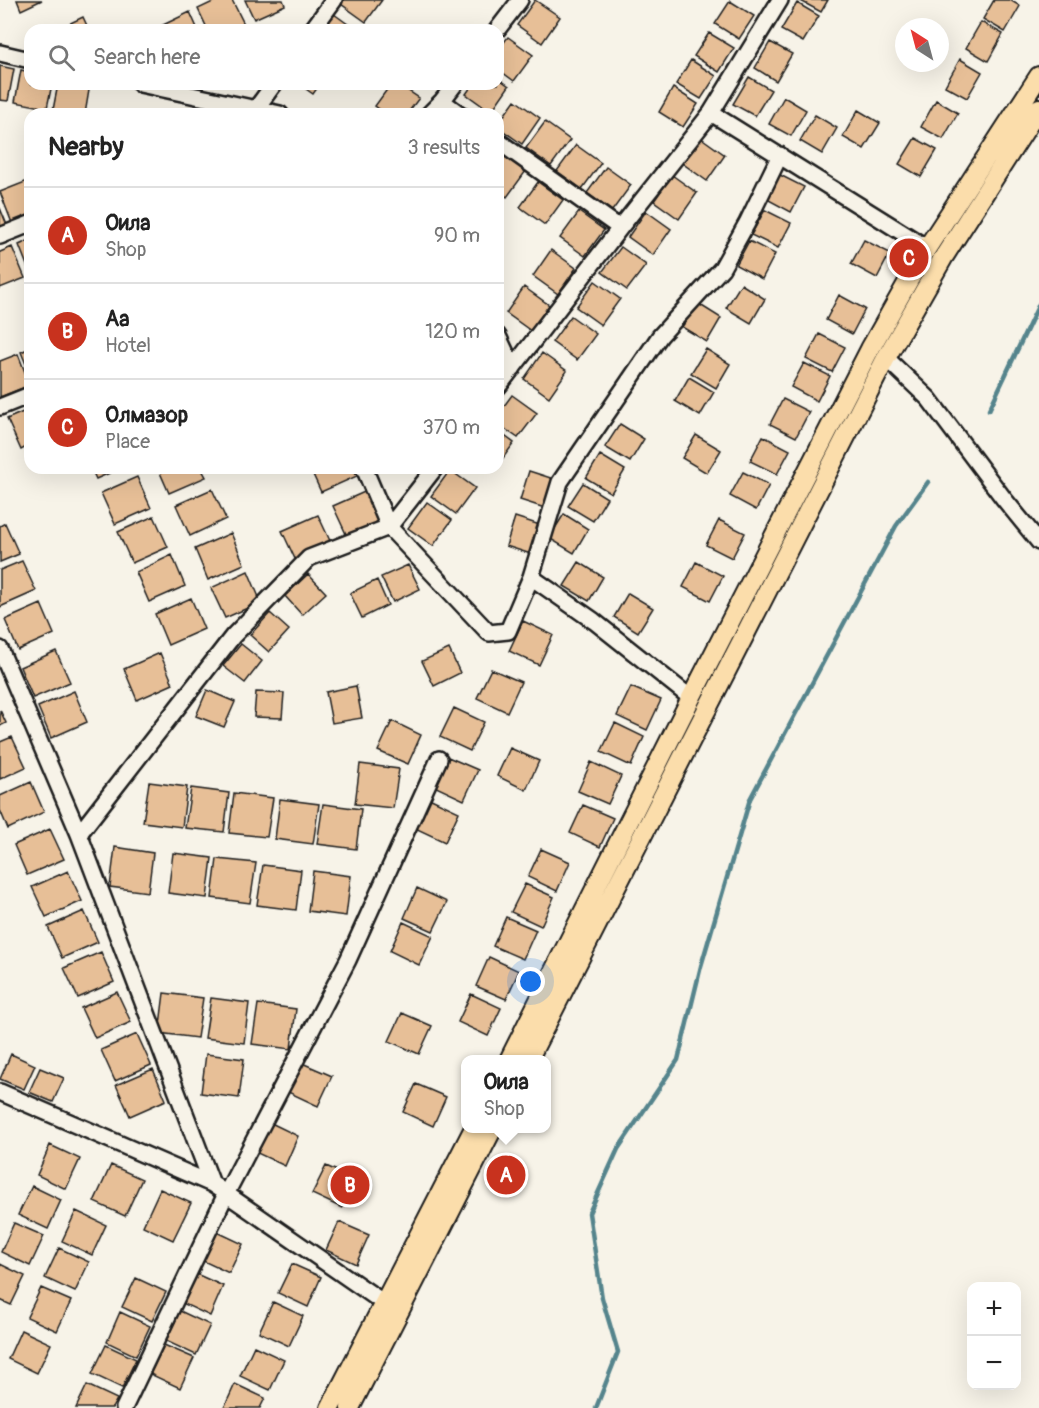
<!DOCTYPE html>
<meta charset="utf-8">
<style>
:root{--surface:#fff;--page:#f2f2f2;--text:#222;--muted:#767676;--line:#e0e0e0;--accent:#c8321e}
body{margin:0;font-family:Pangolin,sans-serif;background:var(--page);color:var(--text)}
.controls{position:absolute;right:18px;bottom:18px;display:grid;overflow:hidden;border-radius:12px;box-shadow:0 6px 24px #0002}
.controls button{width:54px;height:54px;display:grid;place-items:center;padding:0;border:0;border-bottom:2px solid var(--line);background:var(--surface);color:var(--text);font:30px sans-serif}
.compass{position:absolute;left:895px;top:18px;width:54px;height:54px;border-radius:50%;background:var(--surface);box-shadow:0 6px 24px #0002;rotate:324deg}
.you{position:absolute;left:531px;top:982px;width:21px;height:21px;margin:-15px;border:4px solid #fff;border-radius:50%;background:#1a73e8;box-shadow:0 0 0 9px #1a73e833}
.badge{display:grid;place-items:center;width:39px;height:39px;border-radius:50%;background:var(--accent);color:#fff;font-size:20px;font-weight:700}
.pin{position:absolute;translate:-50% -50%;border:3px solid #fff;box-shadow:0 2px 6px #0006}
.popup{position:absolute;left:461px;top:1055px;width:90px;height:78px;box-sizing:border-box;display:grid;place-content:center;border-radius:12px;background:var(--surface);filter:drop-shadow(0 2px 4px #0005);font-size:20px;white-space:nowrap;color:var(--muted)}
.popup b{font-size:22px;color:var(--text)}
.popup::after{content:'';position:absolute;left:50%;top:100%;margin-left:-12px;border:12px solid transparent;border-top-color:var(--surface)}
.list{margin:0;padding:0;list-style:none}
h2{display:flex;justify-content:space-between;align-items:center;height:78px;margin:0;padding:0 24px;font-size:26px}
h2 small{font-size:20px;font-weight:400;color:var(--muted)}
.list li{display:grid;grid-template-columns:39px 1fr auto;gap:18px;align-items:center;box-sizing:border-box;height:96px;padding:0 24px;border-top:2px solid var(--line)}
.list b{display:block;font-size:22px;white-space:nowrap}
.list p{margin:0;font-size:20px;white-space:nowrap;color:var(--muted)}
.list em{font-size:20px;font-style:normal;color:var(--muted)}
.icon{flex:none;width:33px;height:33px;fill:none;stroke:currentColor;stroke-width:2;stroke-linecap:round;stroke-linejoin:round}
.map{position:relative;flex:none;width:1039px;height:1408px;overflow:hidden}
.search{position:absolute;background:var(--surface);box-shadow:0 6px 24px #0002;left:24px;top:24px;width:480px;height:66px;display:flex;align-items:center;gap:15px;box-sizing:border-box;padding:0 21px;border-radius:18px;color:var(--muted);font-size:22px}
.panel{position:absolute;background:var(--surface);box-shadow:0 6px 24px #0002;left:24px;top:108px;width:480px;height:366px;border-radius:18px}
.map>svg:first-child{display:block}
</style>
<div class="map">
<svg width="1039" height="1408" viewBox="0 0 1039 1408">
<rect width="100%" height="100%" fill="#f7f3e8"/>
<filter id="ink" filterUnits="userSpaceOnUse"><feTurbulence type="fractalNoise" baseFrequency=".0167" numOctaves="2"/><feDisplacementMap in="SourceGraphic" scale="12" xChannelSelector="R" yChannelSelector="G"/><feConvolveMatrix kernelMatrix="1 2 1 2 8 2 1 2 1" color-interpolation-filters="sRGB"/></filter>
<g filter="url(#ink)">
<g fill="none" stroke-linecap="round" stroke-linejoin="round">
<path stroke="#54848c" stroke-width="4.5" d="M989 410 1039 304
M596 1408 618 1352 602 1298 589 1213 618 1149 678 1060 701 966 750 799 896 526 928 482"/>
</g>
<path fill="#e7bf97" stroke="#1c1c1c" stroke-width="1.5" d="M17 0H42L21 10Z
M217 0H232L244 24 232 30H208L198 9Z
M245 0H283L285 5 254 19Z
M344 0H382L366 22 341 4Z
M535 0 560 17 542 43 517 25Z
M799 0H828L821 12Z
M994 0H1010L1020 6 1005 32 983 19Z
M730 1 754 16 739 39 715 24Z
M797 3 819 16 803 42 781 30Z
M190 12 198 30H160L159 27Z
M334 14 356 30H322Z
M83 17 89 30H56Z
M981 22 1003 34 988 61 966 48Z
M709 33 734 48 719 72 694 56Z
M508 37 533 55 514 81 498 69V50Z
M770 42 792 54 776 81 755 68Z
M960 59 982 72 967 98 945 86Z
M691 60 716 76 701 99 676 84Z
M0 66 14 69 8 101 0 100Z
M21 70 30 72V84H52L47 108 15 102Z
M749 77 771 90 755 116 733 104Z
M498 78 509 86 491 112 466 94 473 84H498Z
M58 84H90L85 114H75L53 110Z
M299 84H320L313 94Z
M391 84H398L419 98 407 114H386L375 106Z
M673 88 698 104 683 127 659 112Z
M784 97 806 110 791 136 769 124Z
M515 100 540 118 522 144 498 127V124Z
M936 100 958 113 943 139 921 127Z
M858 110 880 123 864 149 843 137Z
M815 115 837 128 822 154 800 141Z
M545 122 570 140 551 166 526 148Z
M700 137 725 155 707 181 682 163Z
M915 138 937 150 921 177 899 164Z
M576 145 601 163 582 189 557 171Z
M501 153 526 171 507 197 498 190V157Z
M606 167 631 185 612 211 587 193Z
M778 174 804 187 791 212 765 198Z
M672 175 697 193 679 219 654 201Z
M30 180V216L12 223 0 192Z
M538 182 563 200 545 225 520 207Z
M0 208 7 225 0 227Z
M765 210 791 223 778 248 751 235Z
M646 211 671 229 653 255 628 237Z
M579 212 604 230 585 256 560 238Z
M30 240V273L19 245Z
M864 240 890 253 877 278 851 264Z
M749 241 775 254 762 279 736 265Z
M12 247 25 278 0 288V252Z
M621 247 646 265 627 290 602 272Z
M551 250 576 268 558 294 533 276Z
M595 281 620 299 601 325 576 307Z
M741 284 765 299 751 323 726 308Z
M524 287 549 305 531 331 506 313Z
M839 295 865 309 852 334 826 320Z
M697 303 721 318 707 342 682 327Z
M571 316 596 334 577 360 552 342Z
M819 334 845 347 832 372 806 359Z
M30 348V374L21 352Z
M706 349 730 364 716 388 691 373Z
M542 353 567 371 549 397 524 379Z
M18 354 30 385 0 397V361Z
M804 363 830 376 817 401 791 387Z
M689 377 714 392 700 416 675 401Z
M512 395 537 413 518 438 498 424V414Z
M783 399 809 412 796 437 770 424Z
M30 409V445L21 450 7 419Z
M620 424 644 439 630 462 605 447Z
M498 431 514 443 498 465Z
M696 435 721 450 707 473 682 458Z
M763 436 790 450 777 474 750 461Z
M600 455 625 470 611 493 586 478Z
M91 468H121L96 479Z
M158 468H201L206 477 169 493Z
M310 468H353L357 476 321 492Z
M450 470 475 488 456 514 431 496Z
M529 471 557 480 548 509 520 500Z
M743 472 769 485 756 510 730 496Z
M137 477 151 508 115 524 101 493Z
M583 483 607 498 593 521 568 506Z
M212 489 226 519 190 536 176 505Z
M369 490 383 520 347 536 333 506Z
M427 502 452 520 433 546 408 528Z
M564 514 588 529 574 553 549 538Z
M318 515 332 545 296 561 282 531Z
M154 516 168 547 132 563 118 532Z
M515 517 543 526 534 555 506 546Z
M719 520 745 533 732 558 706 545Z
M5 523 19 554 0 562V526Z
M231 533 244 564 208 580 195 549Z
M172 555 185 586 149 602 136 572Z
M22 561 36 591 0 607V570Z
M579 562 603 577 589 601 564 586Z
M696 562 723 576 710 601 683 587Z
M408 565 420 589 393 602 381 577Z
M248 571 261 602 225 618 211 588Z
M308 574 326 593 302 615 285 596Z
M377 580 388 605 362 618 350 593Z
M628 593 653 608 638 632 614 617Z
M191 598 204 629 168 645 155 614Z
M41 604 54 634 18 650 5 620Z
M270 613 289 630 269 652 250 635Z
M523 621 553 635 539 665 509 651Z
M241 644 262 661 245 683 223 666Z
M449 649 460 673 434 686 422 661Z
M56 651 70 682 33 698 20 667Z
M160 653 173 684 137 700 124 669Z
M491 669 521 682 507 712 477 698Z
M356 686 362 718 332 723 326 692Z
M631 687 661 700 647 730 617 716Z
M207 690 235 702 224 727 196 716Z
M74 691 87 722 51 738 38 707Z
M256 692 284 693 282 718 254 717Z
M454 708 484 722 470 751 440 737Z
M0 710 6 723 0 726Z
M392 721 421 735 408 764 378 751Z
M615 723 644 737 631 766 601 752Z
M12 737 26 767 0 779V742Z
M510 748 539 761 526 790 497 776Z
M448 757 478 770 464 800 434 786Z
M591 762 621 776 608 804 578 791Z
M360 764 399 769 393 808 355 804Z
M31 782 44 812 8 829 0 810V796Z
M149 782 187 787 182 827 143 822Z
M191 788 229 793 224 832 185 828Z
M234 793 273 798 267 837 229 833Z
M429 798 459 812 445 842 415 828Z
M280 799 319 804 313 844 275 839Z
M323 804 361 809 356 849 317 844Z
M583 805 613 818 600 847 570 833Z
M50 829 64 859 27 875 14 845Z
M115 847 153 853 148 892 110 887Z
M541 849 570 862 557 891 528 877Z
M173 853 212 858 207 898 168 893Z
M217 859 256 863 250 903 212 898Z
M263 865 301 870 296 910 257 905Z
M68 871 82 901 46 917 32 887Z
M313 871 351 876 346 916 308 911Z
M525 884 554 897 541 926 511 912Z
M417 888 447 902 433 931 404 918Z
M84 911 98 942 62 958 48 927Z
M506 917 536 930 523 959 493 946Z
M403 922 433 936 419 965 390 951Z
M101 952 114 982 78 998 64 968Z
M489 957 519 971 506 999 476 986Z
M117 992 131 1022 95 1038 81 1008Z
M164 993 203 998 197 1038 159 1033Z
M471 994 501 1008 488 1036 458 1022Z
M211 998 249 1003 244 1043 205 1038Z
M258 1004 296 1009 291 1049 252 1044Z
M402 1013 432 1026 419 1054 389 1041Z
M137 1034 151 1065 115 1081 101 1050Z
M11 1054 35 1065 24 1089 0 1079Z
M206 1054 244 1059 239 1098 201 1093Z
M302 1063 332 1076 318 1106 288 1092Z
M40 1068 64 1078 53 1102 29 1092Z
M153 1069 166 1100 130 1116 116 1085Z
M416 1084 446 1097 433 1126 403 1112Z
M269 1122 298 1136 285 1166 255 1152Z
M50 1145 80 1159 66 1189 37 1175Z
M111 1165 142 1179 125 1216 94 1202Z
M326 1166 355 1179 342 1208 312 1194Z
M32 1186 61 1200 48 1229 18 1215Z
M160 1189 191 1203 173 1240 143 1226Z
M76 1211 106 1225 92 1255 62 1241Z
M339 1222 369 1235 356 1264 326 1250Z
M14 1223 44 1236 30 1266 1 1252Z
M213 1230 243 1244 229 1273 199 1259Z
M59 1248 89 1262 75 1292 45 1278Z
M0 1264 25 1276 11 1305 0 1300Z
M292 1264 321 1277 308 1307 278 1293Z
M194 1273 223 1286 210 1316 180 1302Z
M136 1278 166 1292 152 1321 122 1307Z
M41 1288 71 1301 57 1331 27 1317Z
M273 1302 303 1316 289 1346 259 1332Z
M180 1311 210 1325 196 1355 166 1341Z
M120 1312 150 1326 136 1356 107 1342Z
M21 1330 51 1344 37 1373 8 1359Z
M106 1345 136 1359 122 1388 92 1374Z
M164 1345 194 1358 180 1388 150 1374Z
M254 1346 284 1360 270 1390 240 1376Z
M235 1384 265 1398 260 1408H224Z
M87 1385 117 1399 112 1408H76Z"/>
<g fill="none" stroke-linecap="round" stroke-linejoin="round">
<g stroke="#1c1c1c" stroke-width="20">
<path id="minor" d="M312 30 334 0
M497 30 520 0
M0 53 30 60
M140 84 280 114
M442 101 460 114
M711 113 927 248
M252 114 274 84
M429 114 442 101 455 84
M498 141 620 228
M0 236 30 224
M498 336 513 368
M886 358 929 399 1004 499 1039 542
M498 387 620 228 711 113 780 0
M0 407 30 395
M364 468 389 527 489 633 508 631 531 577 560 482 660 336 722 268 747 223 780 155
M531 577 594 621 691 698
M0 649 79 834 212 1184 384 1303
M79 834 233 636 309 558 389 527 435 468
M0 1092 212 1184
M124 1408 226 1194 348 960 439 759"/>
</g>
<g stroke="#1c1c1c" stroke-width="22">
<path id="major" d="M509 1060 691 698 870 349 927 248 1039 76
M528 1060 886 358 943 258 1039 108
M330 1408 474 1128
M350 1408 493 1128"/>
</g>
<use href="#minor" stroke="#f7f3e8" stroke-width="15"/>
<use href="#major" stroke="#fbddab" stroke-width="18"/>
</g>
</g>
</svg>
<div class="controls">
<button>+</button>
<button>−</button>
</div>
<svg class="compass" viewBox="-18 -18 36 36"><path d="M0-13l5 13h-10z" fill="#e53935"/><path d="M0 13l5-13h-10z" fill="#767676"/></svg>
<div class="you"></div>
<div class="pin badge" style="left:506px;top:1175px">A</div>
<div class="popup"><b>Оила</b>Shop</div>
<div class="pin badge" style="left:350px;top:1185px">B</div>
<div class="pin badge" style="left:909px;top:258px">C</div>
<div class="search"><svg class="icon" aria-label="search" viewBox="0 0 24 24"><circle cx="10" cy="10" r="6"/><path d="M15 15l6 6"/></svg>Search here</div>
<section class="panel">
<h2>Nearby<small>3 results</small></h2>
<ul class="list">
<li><span class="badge">A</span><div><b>Оила</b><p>Shop</p></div><em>90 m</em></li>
<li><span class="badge">B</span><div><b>Аа</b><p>Hotel</p></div><em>120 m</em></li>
<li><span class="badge">C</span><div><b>Олмазор</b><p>Place</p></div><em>370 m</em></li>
</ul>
</section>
</div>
